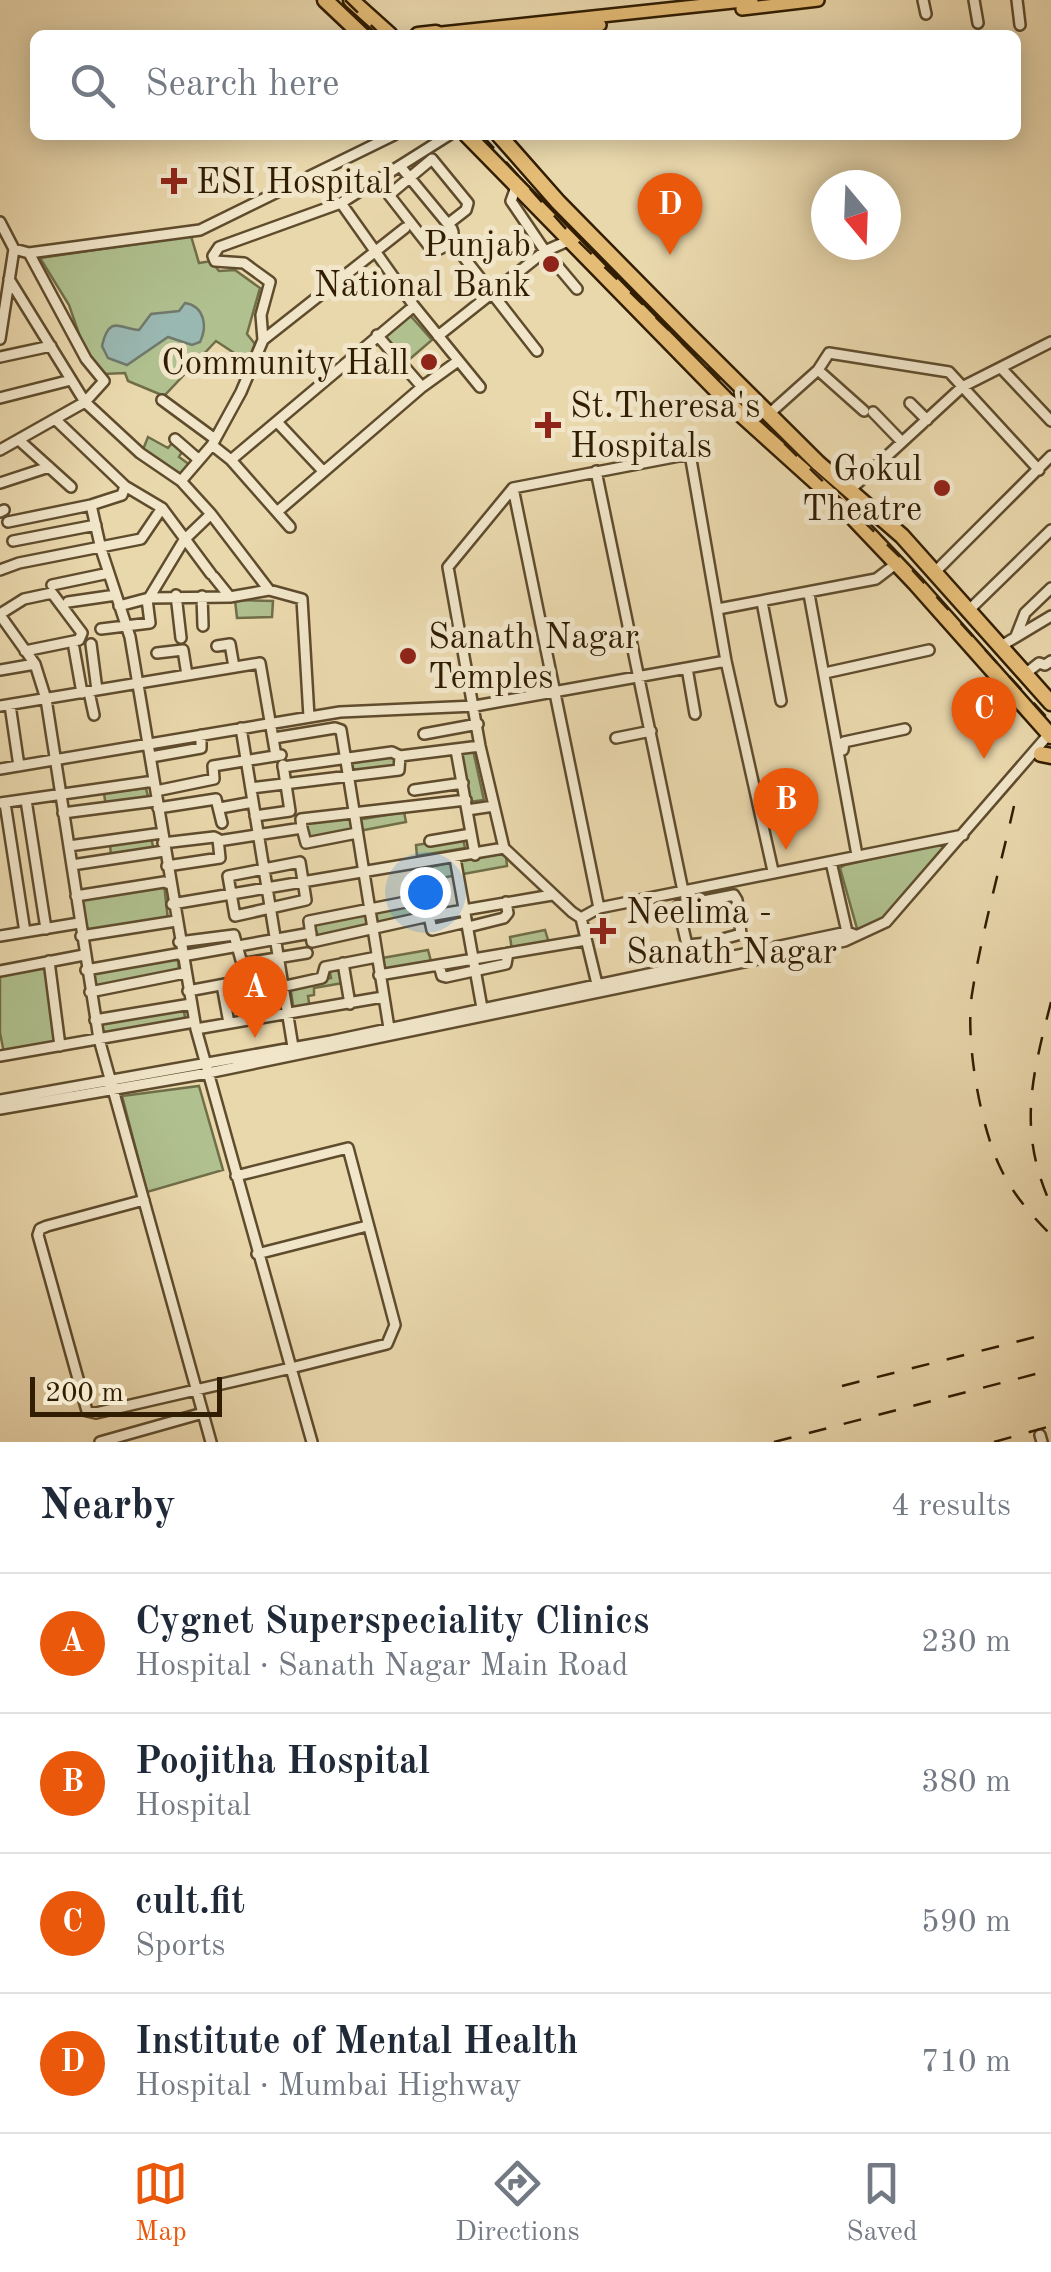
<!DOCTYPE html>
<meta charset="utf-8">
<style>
:root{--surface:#fff;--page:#f2f2f3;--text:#1f2937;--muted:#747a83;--line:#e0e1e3;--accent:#ea580c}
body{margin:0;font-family:"Old Standard TT",serif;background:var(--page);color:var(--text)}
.compass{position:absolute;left:811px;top:170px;width:90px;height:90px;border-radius:50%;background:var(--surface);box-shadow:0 5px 25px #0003;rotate:161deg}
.scale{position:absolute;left:30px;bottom:25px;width:192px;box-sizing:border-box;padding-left:10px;border:5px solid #311d02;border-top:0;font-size:28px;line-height:35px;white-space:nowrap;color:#311d02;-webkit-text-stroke:8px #f1e6ca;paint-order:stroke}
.you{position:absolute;left:425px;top:892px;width:35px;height:35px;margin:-25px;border:8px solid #fff;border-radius:50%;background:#1a73e8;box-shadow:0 0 0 15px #1a73e833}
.badge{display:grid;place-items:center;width:65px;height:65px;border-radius:50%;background:var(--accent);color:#fff;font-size:32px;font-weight:700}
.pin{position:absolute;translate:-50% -82px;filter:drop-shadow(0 2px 5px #0008)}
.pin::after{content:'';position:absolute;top:52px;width:35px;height:30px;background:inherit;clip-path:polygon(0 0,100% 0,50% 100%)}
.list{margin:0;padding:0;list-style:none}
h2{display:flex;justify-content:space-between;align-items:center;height:130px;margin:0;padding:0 40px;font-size:42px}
h2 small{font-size:32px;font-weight:400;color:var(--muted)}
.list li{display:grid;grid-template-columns:65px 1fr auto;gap:30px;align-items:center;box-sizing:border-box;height:140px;padding:0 40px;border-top:2px solid var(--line)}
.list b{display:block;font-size:38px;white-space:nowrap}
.list p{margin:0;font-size:32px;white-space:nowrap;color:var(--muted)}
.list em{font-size:32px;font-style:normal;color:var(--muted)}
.icon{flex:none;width:55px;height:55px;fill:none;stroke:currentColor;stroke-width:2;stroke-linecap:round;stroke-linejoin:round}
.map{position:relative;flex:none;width:1051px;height:1442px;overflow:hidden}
.search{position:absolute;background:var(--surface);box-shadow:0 5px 25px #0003;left:30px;right:30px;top:30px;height:110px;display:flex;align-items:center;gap:25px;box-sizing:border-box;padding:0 35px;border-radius:15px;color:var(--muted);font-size:38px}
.sheet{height:690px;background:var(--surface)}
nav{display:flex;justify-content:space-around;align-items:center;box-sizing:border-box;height:140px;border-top:2px solid var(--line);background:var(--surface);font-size:28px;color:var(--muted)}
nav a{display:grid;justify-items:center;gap:5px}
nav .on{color:var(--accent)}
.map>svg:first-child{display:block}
</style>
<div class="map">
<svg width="1051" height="1442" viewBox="0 0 1051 1442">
<rect width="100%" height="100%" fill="#ead8ad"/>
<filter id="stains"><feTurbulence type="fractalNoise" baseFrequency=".002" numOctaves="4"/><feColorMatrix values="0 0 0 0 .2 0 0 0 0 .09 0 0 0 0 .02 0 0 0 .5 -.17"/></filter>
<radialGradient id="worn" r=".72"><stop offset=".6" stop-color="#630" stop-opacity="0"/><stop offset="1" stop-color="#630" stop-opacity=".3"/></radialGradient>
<path fill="#b0c08f" stroke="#706e48" stroke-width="2.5" d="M191 236 199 263 211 261 219 271 235 270 260 288 247 334 255 344 248 362 216 341 164 396 128 381 125 373 103 374 87 357 69 305 40 258Z
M408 313 432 340 404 364 381 337Z
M148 437 168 448 173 442 183 450 179 457 190 465 182 477 142 452Z
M235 600 273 601 272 617 237 618Z
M473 750 484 800 469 802 458 753Z
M393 755 396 768 352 775 350 762Z
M146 788 149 801 106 807 104 793Z
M404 812 406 822 359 831 357 820Z
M353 816 355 832 309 839 305 822Z
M151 838 154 850 111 857 110 843Z
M463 838 465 848 417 856 416 845Z
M948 842 885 916 858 932 840 868 845 865Z
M500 854 506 856 507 866 425 881 423 868Z
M164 883 168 920 83 935 78 897Z
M416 901 420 917 375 925 374 910Z
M367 911 370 928 313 940 312 921Z
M545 930 549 943 512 950 510 937Z
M428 950 432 965 385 975 382 958Z
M178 958 179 973 95 989 91 969Z
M48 963 58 1044 4 1053 0 1033V973Z
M338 963 343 983 314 988V995L308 996 310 1009 294 1012 290 986 331 978 329 967Z
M279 983 284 1012 268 1015 265 999 227 1004 223 986 238 984 241 990Z
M183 1006 187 1028 103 1043 102 1020Z
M199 1086 223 1170 147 1192 122 1096Z"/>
<path fill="#9ab8b2" stroke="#707a6c" stroke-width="2.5" d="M185 303C204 306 208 326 200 342L192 345 168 337 127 365 108 358 102 346C109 315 119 328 139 330L151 314 179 311Z"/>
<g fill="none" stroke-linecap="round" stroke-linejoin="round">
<g stroke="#5f4c2d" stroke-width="14">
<path id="minor" d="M923 0 926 14
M974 0 978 23
M1017 0 1020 25
M400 166 452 229C457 240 442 251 432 250L389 195 432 159 468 203 466 210 448 224
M516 187 511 201 545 251 577 289
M341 203 414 306 480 387
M0 222 14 249 0 339
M14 249 29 253 200 230 394 135
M459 251 537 351
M9 279 85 402 140 453 181 481 211 514 269 590
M377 335 422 387
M438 336 545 251 568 241
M263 340 261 315 270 282 244 263 215 261 213 256 219 247 341 203 449 135
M0 357 51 346
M1001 368 1051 421
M818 370 829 353 949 372 1039 470
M0 398 71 380
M162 400 215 439
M910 403 927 420
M873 412 902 442
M770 413 818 370 864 411
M57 421 125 486 162 508 211 574
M278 423 323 471
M175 439 198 459
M20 441 71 487
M212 445 231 460 290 527
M0 450 85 402 104 381 86 359 29 253
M231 460 414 306
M596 471 683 891
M181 481 212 445 241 392 263 340 405 228
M0 483 49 467
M513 488 599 908
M849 491 962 387 1051 342
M91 505 101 549 130 637 196 1029 291 1368 96 1413 87 1411 38 1235 40 1229 47 1226 144 1200
M0 512 4 510
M277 512 422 387 458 361
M8 522 91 505 122 495 125 486
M13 541 96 525
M0 570 19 563 141 539 162 508
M936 571 1051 456
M214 577 230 597
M52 585 109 573
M809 594 857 855
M176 595 181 638
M202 596 203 626
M149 598 184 540 211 514
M68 602 116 595
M762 602 781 701
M119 606 149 598 230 597 269 590 302 599 309 717
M718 609 876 579 897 563
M968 611 1051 530
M0 614 24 599 52 593 82 633 79 640 25 651
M0 615 35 664 46 699 99 1039 211 1442
M101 629 150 623 147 599
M1016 636 1025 613 1051 588
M91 644 97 690
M217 646 230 644 234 667
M1001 646 1051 616
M74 648 82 693
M157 653 183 650 187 675
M687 668 695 714
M0 670 35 664
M825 673 929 650
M1025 674 1039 663 1045 665 1051 661
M89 692 94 715
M10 705 19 766
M0 706 260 663 276 756
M241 728 293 1047
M424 734 478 724
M274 738 335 728 341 730 389 1028
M616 738 651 731
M456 750 475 855
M843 750 844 742 905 729
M151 757 201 748V735
M283 767 392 752 400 756 480 746
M0 769 340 712 475 706 726 661
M251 788 399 770 400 756
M414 790 463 783
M156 791 214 779 213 766 281 755
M26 800 46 929
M0 803 154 781
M5 803 25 932
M158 808 216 799 222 823
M220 808 253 802
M467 810 494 806
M63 813 156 801
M255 816 290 811 283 765
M302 828 306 843 357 833
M218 841 302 828 301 819 466 800
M430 841 471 834
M163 843 214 837 218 839 220 858 167 866
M69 846 162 833
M455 858 482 1008
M300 862 306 900 235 916 228 876Z
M831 862 847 932
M72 865 164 851
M773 871 726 661 690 454 513 488 448 567 480 746 504 848 572 912 581 918 599 908 963 835
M76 896 164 882 170 884
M172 904 504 848
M429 916 432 930 466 922
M422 917 416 900 309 921 312 942 429 916 552 895
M581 918 598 988
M468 927 504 918 508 913 506 902
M0 936 79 923
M81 936 176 921
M179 942 234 935 241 960 246 963 307 953
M708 943 741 934 737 900 734 895 678 906 687 945 708 943 712 961
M182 956 311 933
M49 961 60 1046
M343 963 350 1004
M439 965 442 976 446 977 506 964 508 953
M86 970 182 953
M0 971 84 955
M379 975 586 940
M222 985 229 1023
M188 991 236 982 245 995 322 978 325 967 377 957
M90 992 185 973
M95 1020 191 1004
M196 1029 383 997
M0 1056 194 1022
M0 1100 331 1041 847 932 855 935
M0 1109 208 1073 845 941 886 922 1049 734
M236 1176 348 1148 395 1325 387 1344 291 1368 312 1442
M257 1254 367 1226
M1040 1435 1042 1442
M100 1442 203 1413"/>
</g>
<g stroke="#311d02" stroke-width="16">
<path id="major" d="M742 9 818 0
M432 34 752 0
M496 35 600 25"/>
</g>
<g stroke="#311d02" stroke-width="19">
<path id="highway" d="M325 0 362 35
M351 0 390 35
M418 35 436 33
M467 135 736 410 838 502 916 584 1051 736
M499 135 558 202 688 334 818 463 902 536 1051 703
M1041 754 1051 756"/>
</g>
<use href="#minor" stroke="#f1e6ca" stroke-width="9"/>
<use href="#major" stroke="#e5bc76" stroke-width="11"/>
<use href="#highway" stroke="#e5bc76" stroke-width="14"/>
<path stroke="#311d02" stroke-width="2.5" stroke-dasharray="18 18" stroke-linecap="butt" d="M345 0 381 35
M482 135 567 230 904 561 1051 722
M1014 806C1000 868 982 931 972 994 965 1040 980 1125 1000 1167 1012 1193 1031 1215 1051 1235
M1051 1002C1032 1077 1017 1130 1051 1205
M842 1386 1051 1333
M774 1442 1051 1370
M994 1442 1051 1426"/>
</g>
<g fill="#8f2418" stroke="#f1e6ca" stroke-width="4">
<path d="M169 166h10v10h10v10h-10v10h-10v-10h-10v-10h10z"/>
<circle cx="551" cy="264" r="10"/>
<circle cx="429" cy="362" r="10"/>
<path d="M543 410h10v10h10v10h-10v10h-10v-10h-10v-10h10z"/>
<circle cx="942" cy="488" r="10"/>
<circle cx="408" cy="656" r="10"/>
<path d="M598 916h10v10h10v10h-10v10h-10v-10h-10v-10h10z"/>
</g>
<g text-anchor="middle" stroke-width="10" stroke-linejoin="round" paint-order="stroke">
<g font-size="35" fill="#311d02" stroke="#f1e6ca" text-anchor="start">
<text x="196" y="193">ESI Hospital</text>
<text x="531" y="256" text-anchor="end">Punjab<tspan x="531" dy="40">National Bank</tspan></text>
<text x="409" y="374" text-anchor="end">Community Hall</text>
<text x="570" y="417">St.Theresa's<tspan x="570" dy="40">Hospitals</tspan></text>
<text x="922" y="480" text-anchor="end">Gokul<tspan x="922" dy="40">Theatre</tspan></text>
<text x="428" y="648">Sanath Nagar<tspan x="428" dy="40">Temples</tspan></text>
<text x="626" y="923">Neelima -<tspan x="626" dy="40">Sanath Nagar</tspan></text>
</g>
</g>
<rect width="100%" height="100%" filter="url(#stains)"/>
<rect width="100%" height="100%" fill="url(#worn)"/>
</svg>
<svg class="compass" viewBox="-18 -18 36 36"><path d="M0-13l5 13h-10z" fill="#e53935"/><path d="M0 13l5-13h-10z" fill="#747a83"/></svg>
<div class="scale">200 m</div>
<div class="you"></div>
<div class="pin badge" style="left:255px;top:1038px">A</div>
<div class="pin badge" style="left:786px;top:850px">B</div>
<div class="pin badge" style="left:984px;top:759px">C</div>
<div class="pin badge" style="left:670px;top:255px">D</div>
<div class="search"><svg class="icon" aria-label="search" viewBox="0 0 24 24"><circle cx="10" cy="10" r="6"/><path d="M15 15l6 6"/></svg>Search here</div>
</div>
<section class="sheet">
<h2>Nearby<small>4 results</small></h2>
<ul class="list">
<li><span class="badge">A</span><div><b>Cygnet Superspeciality Clinics</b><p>Hospital · Sanath Nagar Main Road</p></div><em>230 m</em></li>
<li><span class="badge">B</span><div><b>Poojitha Hospital</b><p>Hospital</p></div><em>380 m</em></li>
<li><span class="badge">C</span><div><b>cult.fit</b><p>Sports</p></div><em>590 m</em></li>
<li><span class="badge">D</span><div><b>Institute of Mental Health</b><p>Hospital · Mumbai Highway</p></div><em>710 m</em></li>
</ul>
</section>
<nav>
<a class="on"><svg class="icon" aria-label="map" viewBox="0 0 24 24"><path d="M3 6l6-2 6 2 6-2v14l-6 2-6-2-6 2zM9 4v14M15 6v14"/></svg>Map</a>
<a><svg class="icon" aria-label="directions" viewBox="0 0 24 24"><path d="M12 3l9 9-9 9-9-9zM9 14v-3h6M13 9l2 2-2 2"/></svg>Directions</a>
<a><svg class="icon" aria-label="saved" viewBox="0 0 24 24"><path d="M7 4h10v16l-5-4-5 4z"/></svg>Saved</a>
</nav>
